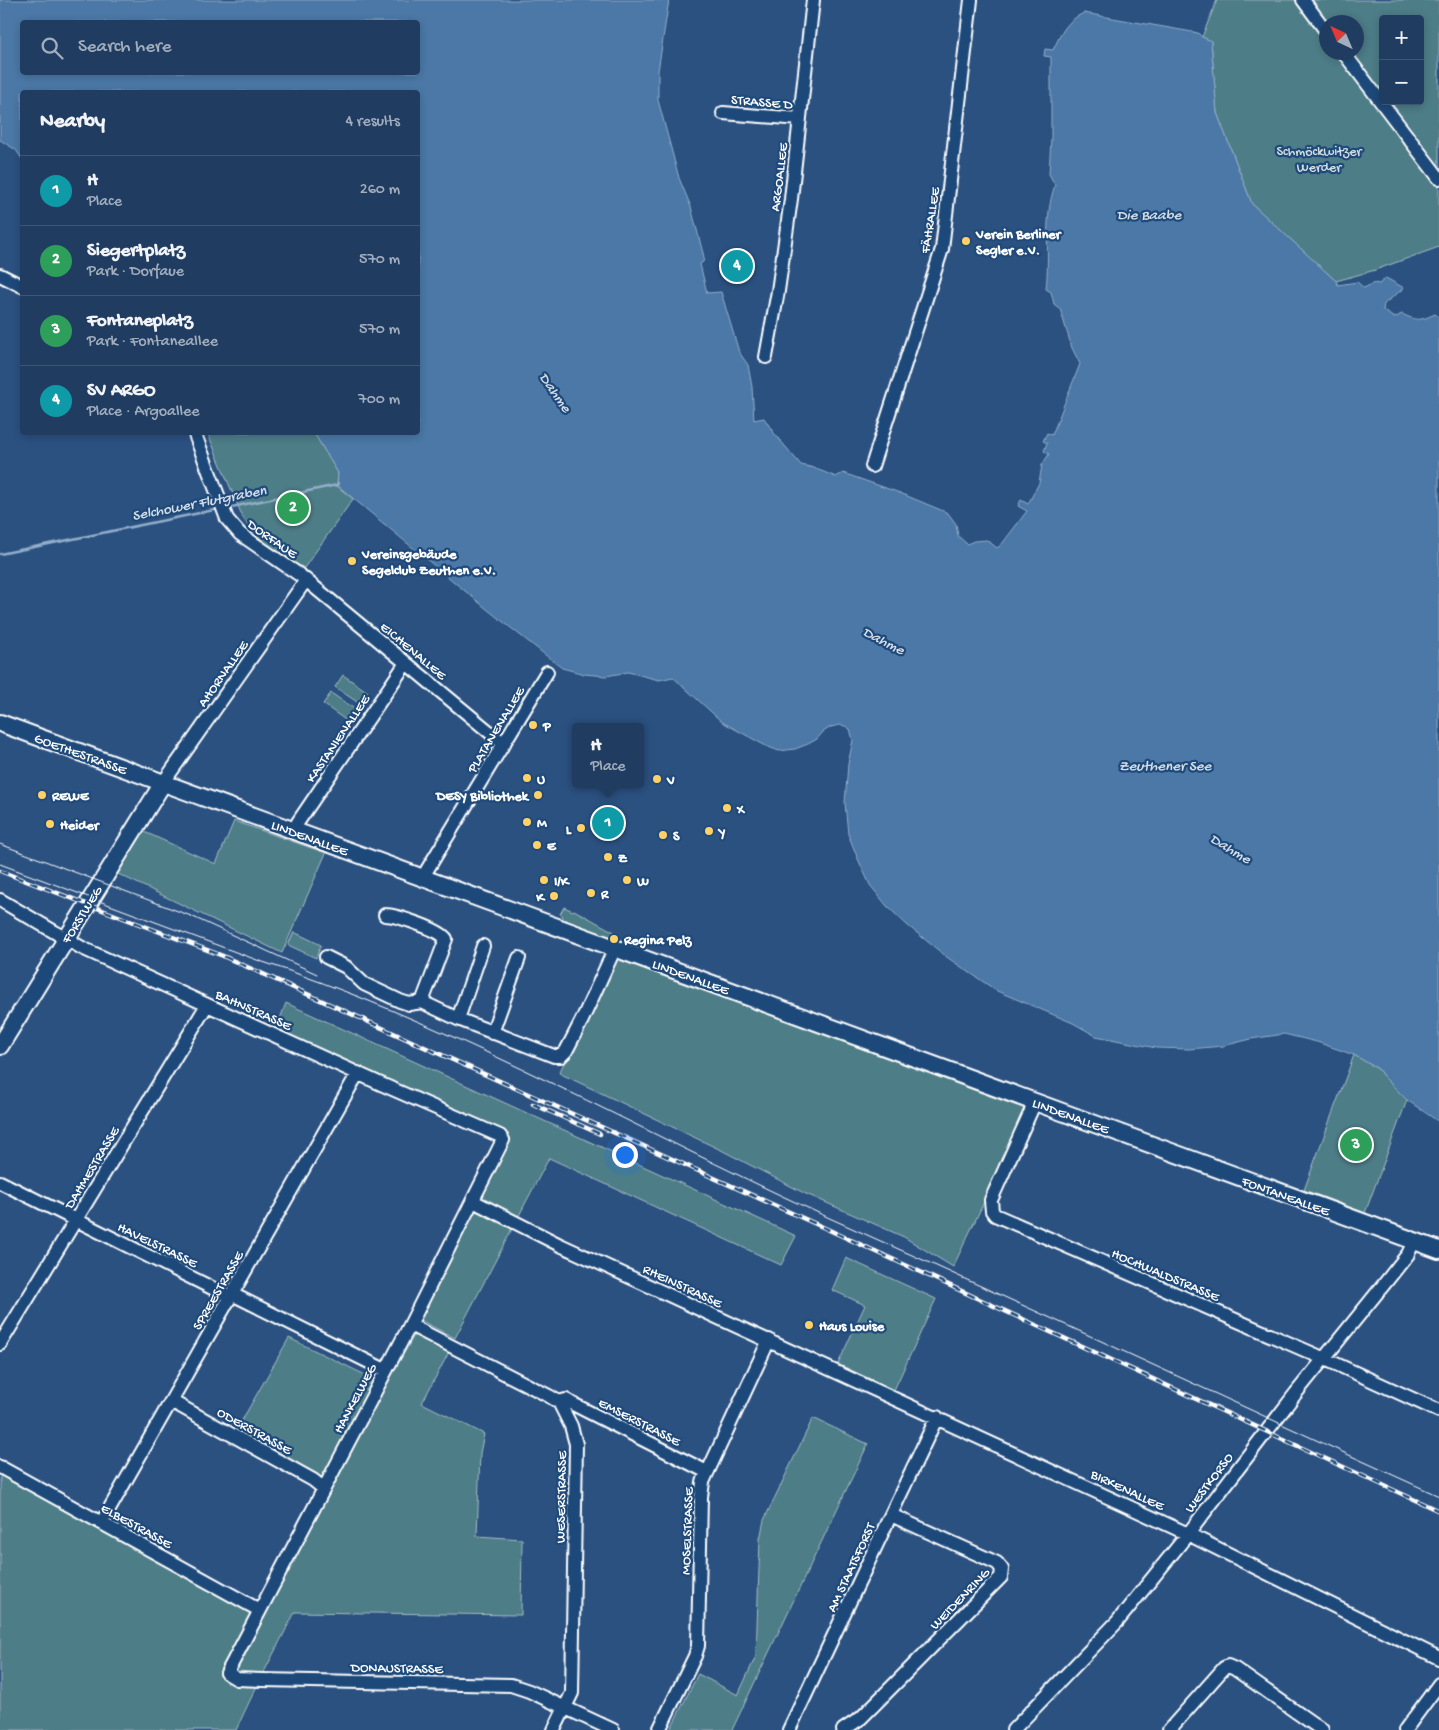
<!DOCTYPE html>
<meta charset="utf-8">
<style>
:root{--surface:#203d61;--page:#2d486a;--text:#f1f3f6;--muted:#a2aebd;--line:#3d5676;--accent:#8c9099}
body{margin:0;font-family:"Gochi Hand",sans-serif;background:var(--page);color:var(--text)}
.controls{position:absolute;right:15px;top:15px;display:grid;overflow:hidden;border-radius:5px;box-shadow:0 2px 8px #0003}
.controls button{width:45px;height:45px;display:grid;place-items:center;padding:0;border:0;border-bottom:1px solid var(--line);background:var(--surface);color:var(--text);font:25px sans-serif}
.compass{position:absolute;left:1319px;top:15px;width:45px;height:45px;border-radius:50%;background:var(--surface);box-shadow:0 2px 8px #0003;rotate:316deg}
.you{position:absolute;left:624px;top:1154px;width:18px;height:18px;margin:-12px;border:4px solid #fff;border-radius:50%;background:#1a73e8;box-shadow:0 0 0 8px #1a73e833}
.badge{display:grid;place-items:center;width:32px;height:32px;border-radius:50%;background:var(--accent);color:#fff;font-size:16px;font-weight:700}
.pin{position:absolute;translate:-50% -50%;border:2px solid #fff;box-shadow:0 1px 5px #0006}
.popup{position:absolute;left:572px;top:723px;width:72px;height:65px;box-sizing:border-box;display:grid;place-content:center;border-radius:5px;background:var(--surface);filter:drop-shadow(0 1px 4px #0005);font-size:16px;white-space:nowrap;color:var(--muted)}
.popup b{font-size:19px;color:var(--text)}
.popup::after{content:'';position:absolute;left:50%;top:100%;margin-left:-10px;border:10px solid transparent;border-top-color:var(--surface)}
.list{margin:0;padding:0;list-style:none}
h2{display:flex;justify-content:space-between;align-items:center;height:65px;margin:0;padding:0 20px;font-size:21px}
h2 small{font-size:16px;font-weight:400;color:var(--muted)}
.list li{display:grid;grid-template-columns:32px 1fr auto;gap:15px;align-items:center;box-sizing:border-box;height:70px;padding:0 20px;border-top:1px solid var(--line)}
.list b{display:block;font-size:19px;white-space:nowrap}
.list p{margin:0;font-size:16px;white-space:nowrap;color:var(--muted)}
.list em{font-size:16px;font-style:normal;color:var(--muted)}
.icon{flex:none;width:28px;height:28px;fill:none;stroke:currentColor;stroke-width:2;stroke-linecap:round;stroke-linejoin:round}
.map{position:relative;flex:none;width:1439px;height:1730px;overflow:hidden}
.search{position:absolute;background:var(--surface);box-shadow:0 2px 8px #0003;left:20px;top:20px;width:400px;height:55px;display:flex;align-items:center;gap:12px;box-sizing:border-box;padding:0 18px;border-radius:5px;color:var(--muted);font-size:19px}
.panel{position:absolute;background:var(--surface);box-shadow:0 2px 8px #0003;left:20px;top:90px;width:400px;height:345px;border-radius:5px}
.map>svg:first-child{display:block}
</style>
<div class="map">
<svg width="1439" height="1730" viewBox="0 0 1439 1730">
<rect width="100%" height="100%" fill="#2b5181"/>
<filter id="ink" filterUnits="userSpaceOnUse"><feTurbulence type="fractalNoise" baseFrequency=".02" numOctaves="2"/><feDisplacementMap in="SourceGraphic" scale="10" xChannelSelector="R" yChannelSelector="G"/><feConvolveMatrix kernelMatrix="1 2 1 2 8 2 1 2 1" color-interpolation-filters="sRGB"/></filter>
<g filter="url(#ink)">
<path fill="#4e7d87" stroke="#a6bec3" d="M1217 0H1298L1326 37V52L1338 53 1439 184V247L1375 270 1336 281 1252 204 1217 113 1211 41 1202 37Z
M1308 0H1439V170L1385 101H1420V19H1383V99L1348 53 1356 52V22H1326Z
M210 432 314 433 338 473 337 486 353 499 304 568C282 556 256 540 243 518L208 434Z
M343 675 368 692 360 704 335 687Z
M331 693 356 710 348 722 323 704Z
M234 821 326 853 282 953 116 873 140 830 216 864Z
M564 907 573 911 574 910 616 933 613 938 562 919 563 916 560 914Z
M294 932 321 945 316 958 288 945Z
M615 958 1028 1110 953 1267 904 1237 804 1193 723 1151 559 1073 591 1010Z
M286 1003 796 1236 781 1265 549 1158 455 1338 418 1319 510 1141 504 1132 275 1032Z
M1354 1055 1378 1069 1383 1076 1407 1100 1365 1213 1304 1190Z
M846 1258 936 1299 894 1390 838 1364 865 1305 832 1290Z
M415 1334 449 1352 422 1403 484 1434 480 1453 477 1536 522 1539 521 1615 295 1612C275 1651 254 1690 236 1730H0V1471L257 1615 330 1483 237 1429 289 1338 386 1385Z
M813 1418 868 1444 732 1730H670L698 1674 738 1695 756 1656 760 1539 764 1520Z"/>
<path fill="#4b78a6" stroke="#93aeca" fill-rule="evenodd" d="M0 0H669L658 71V100L679 178 691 207 704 257 703 262 700 264 707 293 721 292 739 352 748 365 752 387 754 420 764 418 774 433 801 465 814 468 836 477 843 473 900 493 948 513 956 524 958 536 967 544 974 541 987 540 997 548 1002 544 1027 511 1018 506 1021 500 1028 504 1039 483 1042 465 1049 454 1044 451 1047 443 1043 441 1047 433 1052 435 1080 364 1072 348 1060 309 1054 304 1051 292 1046 289C1050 254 1043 219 1055 185L1049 174 1051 138V57L1044 56 1045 49 1053 50C1061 33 1067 20 1084 13L1198 33 1202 37 1211 41 1217 113 1252 204 1336 281 1338 285 1357 282 1364 288 1374 283 1379 284 1386 278 1404 288 1384 304 1383 310 1394 318 1402 314C1417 321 1420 321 1435 314L1439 317V1122L1407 1100 1383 1076 1378 1069 1354 1055 1317 1042 1284 1034 1251 1039 1223 1046 1189 1049 1156 1048 1096 1036 1073 1023 997 991 948 958 907 925 887 906 870 885 858 859 848 834 845 803 848 764 853 740 850 729 845 726 840 725 831 727 823 732 817 739 808 744 795 749 779 751 766 746 722 722 673 677 659 680 628 672 606 676 584 674 562 668 488 610 337 485 338 473 314 433 418 432V92H22V159L16 150 0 140ZM22 22H418V72H22Z"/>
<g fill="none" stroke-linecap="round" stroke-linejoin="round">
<path stroke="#93aeca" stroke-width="2.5" d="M227 508 337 485 338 483
M0 554 219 509"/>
<g stroke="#fff" stroke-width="16">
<path id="minor" d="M1303 0 1326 31
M1343 52 1439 178
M723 113 800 119
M0 275 22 286
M766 357 778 291 791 199 813 0
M194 432 227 519 240 534 301 576 504 744
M872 466 942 249 971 0
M163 783 306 580
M294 831 298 822 406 663
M424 878 427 870 547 672
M0 900 82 948 381 1084 500 1136 503 1140 410 1325 227 1673 237 1679 262 1680 511 1685 529 1691 613 1730
M385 915C396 915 441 930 446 939L422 1002
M326 957 346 967 364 984 400 1001 409 1004 422 1002 458 1019 554 1056H561L566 1051 582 1020 615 948
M458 1019 483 946
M492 1033 519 958
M1035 1102 991 1200 992 1211 995 1215 1325 1359 1439 1411
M0 1182 224 1294 238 1297 385 1370
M473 1201 558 1244 1188 1534 1439 1658
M410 1325 549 1396 559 1402 571 1426 576 1444 572 1693 554 1730
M0 1344 207 1005
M171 1401 313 1480 323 1488
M559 1402 566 1400 571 1403 707 1472
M0 1467 259 1610
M102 1522 358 1073
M659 1730 695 1656 698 1646 701 1497 703 1482 769 1340
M789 1730 937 1417
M843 1730 861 1718 1001 1577 1002 1569 997 1563 891 1515
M1013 1730 1117 1622 1188 1534 1296 1393 1385 1283 1408 1254 1414 1241
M1169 1730 1224 1668 1228 1666 1235 1669 1322 1730
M1405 1730 1439 1684"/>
</g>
<g stroke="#fff" stroke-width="20">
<path id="major" d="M0 723 1439 1250
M0 1046 163 783"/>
</g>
<use href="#minor" stroke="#1f4a7a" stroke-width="12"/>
<use href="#major" stroke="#1f4a7a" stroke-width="16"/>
<path stroke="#fff" stroke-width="1" d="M0 844 191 916 317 974
M0 864 257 960C439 1019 607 1113 780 1195 845 1226 911 1254 976 1284 1131 1354 1284 1426 1439 1496"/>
<g stroke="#fff" stroke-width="4.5">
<path id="rail" d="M0 871 223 956 827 1229 1439 1511
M533 1104 600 1134"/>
</g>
<use href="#rail" stroke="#1f4a7a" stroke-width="2.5" stroke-dasharray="8" stroke-linecap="butt"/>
</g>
</g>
<g fill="#ffd166" stroke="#1f4a7a" stroke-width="2">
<circle cx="966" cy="241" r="5"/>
<circle cx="352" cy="561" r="5"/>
<circle cx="533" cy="725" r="5"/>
<circle cx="527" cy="778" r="5"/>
<circle cx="657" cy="779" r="5"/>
<circle cx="42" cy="795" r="5"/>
<circle cx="538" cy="795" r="5"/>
<circle cx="727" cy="808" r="5"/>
<circle cx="527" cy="822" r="5"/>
<circle cx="50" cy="824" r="5"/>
<circle cx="581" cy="828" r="5"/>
<circle cx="709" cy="831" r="5"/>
<circle cx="663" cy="835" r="5"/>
<circle cx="537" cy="845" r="5"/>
<circle cx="608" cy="857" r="5"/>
<circle cx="544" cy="880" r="5"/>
<circle cx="627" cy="880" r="5"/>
<circle cx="591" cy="893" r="5"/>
<circle cx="554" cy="896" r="5"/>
<circle cx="614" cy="939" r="5"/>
<circle cx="809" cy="1325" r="5"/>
</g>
<g text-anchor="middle" stroke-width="4.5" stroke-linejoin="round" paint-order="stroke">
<g font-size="14" fill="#fff" stroke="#1f4a7a">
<text transform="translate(762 101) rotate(5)" y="5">STRASSE D</text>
<text transform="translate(778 177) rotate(-83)" y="5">ARGOALLEE</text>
<text transform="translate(929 220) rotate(-81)" y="5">FÄHRALLEE</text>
<text transform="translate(273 538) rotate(35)" y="5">DORFAUE</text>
<text transform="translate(414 650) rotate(40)" y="5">EICHENALLEE</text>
<text transform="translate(222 673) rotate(-55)" y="5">AHORNALLEE</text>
<text transform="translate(495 729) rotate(-59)" y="5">PLATANENALLEE</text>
<text transform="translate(337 738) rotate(-56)" y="5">KASTANIENALLEE</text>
<text transform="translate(81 753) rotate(20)" y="5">GOETHESTRASSE</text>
<text transform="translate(310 837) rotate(20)" y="5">LINDENALLEE</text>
<text transform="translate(81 914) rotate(-58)" y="5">FORSTWEG</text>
<text transform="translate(691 976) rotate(20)" y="5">LINDENALLEE</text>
<text transform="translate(254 1009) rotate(24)" y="5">BAHNSTRASSE</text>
<text transform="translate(1071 1115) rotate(20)" y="5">LINDENALLEE</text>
<text transform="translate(91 1167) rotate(-59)" y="5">DAHMESTRASSE</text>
<text transform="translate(1286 1195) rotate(20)" y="5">FONTANEALLEE</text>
<text transform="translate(158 1244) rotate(26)" y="5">HAVELSTRASSE</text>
<text transform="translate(1166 1274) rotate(23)" y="5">HOCHWALDSTRASSE</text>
<text transform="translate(683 1285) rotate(25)" y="5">RHEINSTRASSE</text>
<text transform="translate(217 1290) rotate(-60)" y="5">SPREESTRASSE</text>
<text transform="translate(354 1398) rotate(-62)" y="5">HANKELWEG</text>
<text transform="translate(640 1421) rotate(27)" y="5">EMSERSTRASSE</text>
<text transform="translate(255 1430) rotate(29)" y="5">ODERSTRASSE</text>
<text transform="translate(1208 1482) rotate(-53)" y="5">WESTKORSO</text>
<text transform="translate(1128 1489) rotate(25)" y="5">BIRKENALLEE</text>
<text transform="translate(560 1497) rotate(-89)" y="5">WESERSTRASSE</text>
<text transform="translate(137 1525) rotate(29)" y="5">ELBESTRASSE</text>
<text transform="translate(686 1531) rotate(-88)" y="5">MOSELSTRASSE</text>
<text transform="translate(850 1567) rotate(-65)" y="5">AM STAATSFORST</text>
<text transform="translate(959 1598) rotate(-46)" y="5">WEIDENRING</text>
<text transform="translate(397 1667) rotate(1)" y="5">DONAUSTRASSE</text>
</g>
<g font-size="14" fill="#d3dee1" stroke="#1f4a7a">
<text x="1319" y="155">Schmöckwitzer<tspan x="1319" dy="16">Werder</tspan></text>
</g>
<g font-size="14" font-weight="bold" fill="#fff" stroke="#1f4a7a" text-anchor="start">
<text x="976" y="238">Verein Berliner<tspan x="976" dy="16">Segler e.V.</tspan></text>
<text x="362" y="558">Vereinsgebäude<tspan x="362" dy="16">Segelclub Zeuthen e.V.</tspan></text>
<text x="543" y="730">P</text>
<text x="537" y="783">U</text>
<text x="667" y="784">V</text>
<text x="52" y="800">REWE</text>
<text x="528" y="800" text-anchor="end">DESY Bibliothek</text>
<text x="737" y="813">X</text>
<text x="537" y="827">M</text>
<text x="60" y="829">Heider</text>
<text x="571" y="833" text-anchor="end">L</text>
<text x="719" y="836">Y</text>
<text x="673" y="840">S</text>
<text x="547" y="850">E</text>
<text x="618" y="862">Z</text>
<text x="554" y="885">I/K</text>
<text x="637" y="885">W</text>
<text x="601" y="898">R</text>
<text x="544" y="901" text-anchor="end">K</text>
<text x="624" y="944">Regina Pelz</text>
<text x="819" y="1330">Haus Louise</text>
</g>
<g font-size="15" font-style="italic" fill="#d2dde9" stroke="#1f4a7a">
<text x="1149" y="219">Die Baabe</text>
<text transform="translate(556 392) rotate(55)" y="5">Dahme</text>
<text transform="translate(199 502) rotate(-11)" y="5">Selchower Flutgraben</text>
<text transform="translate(884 640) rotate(27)" y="5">Dahme</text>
<text x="1165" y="770">Zeuthener See</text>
<text transform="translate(1231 848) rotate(31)" y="5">Dahme</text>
</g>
</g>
</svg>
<div class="controls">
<button>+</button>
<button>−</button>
</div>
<svg class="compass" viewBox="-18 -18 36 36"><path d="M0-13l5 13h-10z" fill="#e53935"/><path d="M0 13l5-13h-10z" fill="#a2aebd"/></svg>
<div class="you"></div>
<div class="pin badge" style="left:608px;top:823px;background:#0f9aa8">1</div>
<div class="popup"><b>H</b>Place</div>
<div class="pin badge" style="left:293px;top:508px;background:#2e9e5b">2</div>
<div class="pin badge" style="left:1356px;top:1145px;background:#2e9e5b">3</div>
<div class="pin badge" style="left:737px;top:266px;background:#0f9aa8">4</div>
<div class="search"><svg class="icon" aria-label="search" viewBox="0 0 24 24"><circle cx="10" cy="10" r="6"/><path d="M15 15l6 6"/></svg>Search here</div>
<section class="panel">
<h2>Nearby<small>4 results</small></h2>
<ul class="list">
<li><span class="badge" style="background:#0f9aa8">1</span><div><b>H</b><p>Place</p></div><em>260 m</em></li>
<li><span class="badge" style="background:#2e9e5b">2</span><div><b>Siegertplatz</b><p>Park · Dorfaue</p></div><em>570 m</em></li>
<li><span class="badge" style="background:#2e9e5b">3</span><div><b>Fontaneplatz</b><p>Park · Fontaneallee</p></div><em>570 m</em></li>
<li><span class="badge" style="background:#0f9aa8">4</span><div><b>SV ARGO</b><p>Place · Argoallee</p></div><em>700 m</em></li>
</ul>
</section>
</div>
